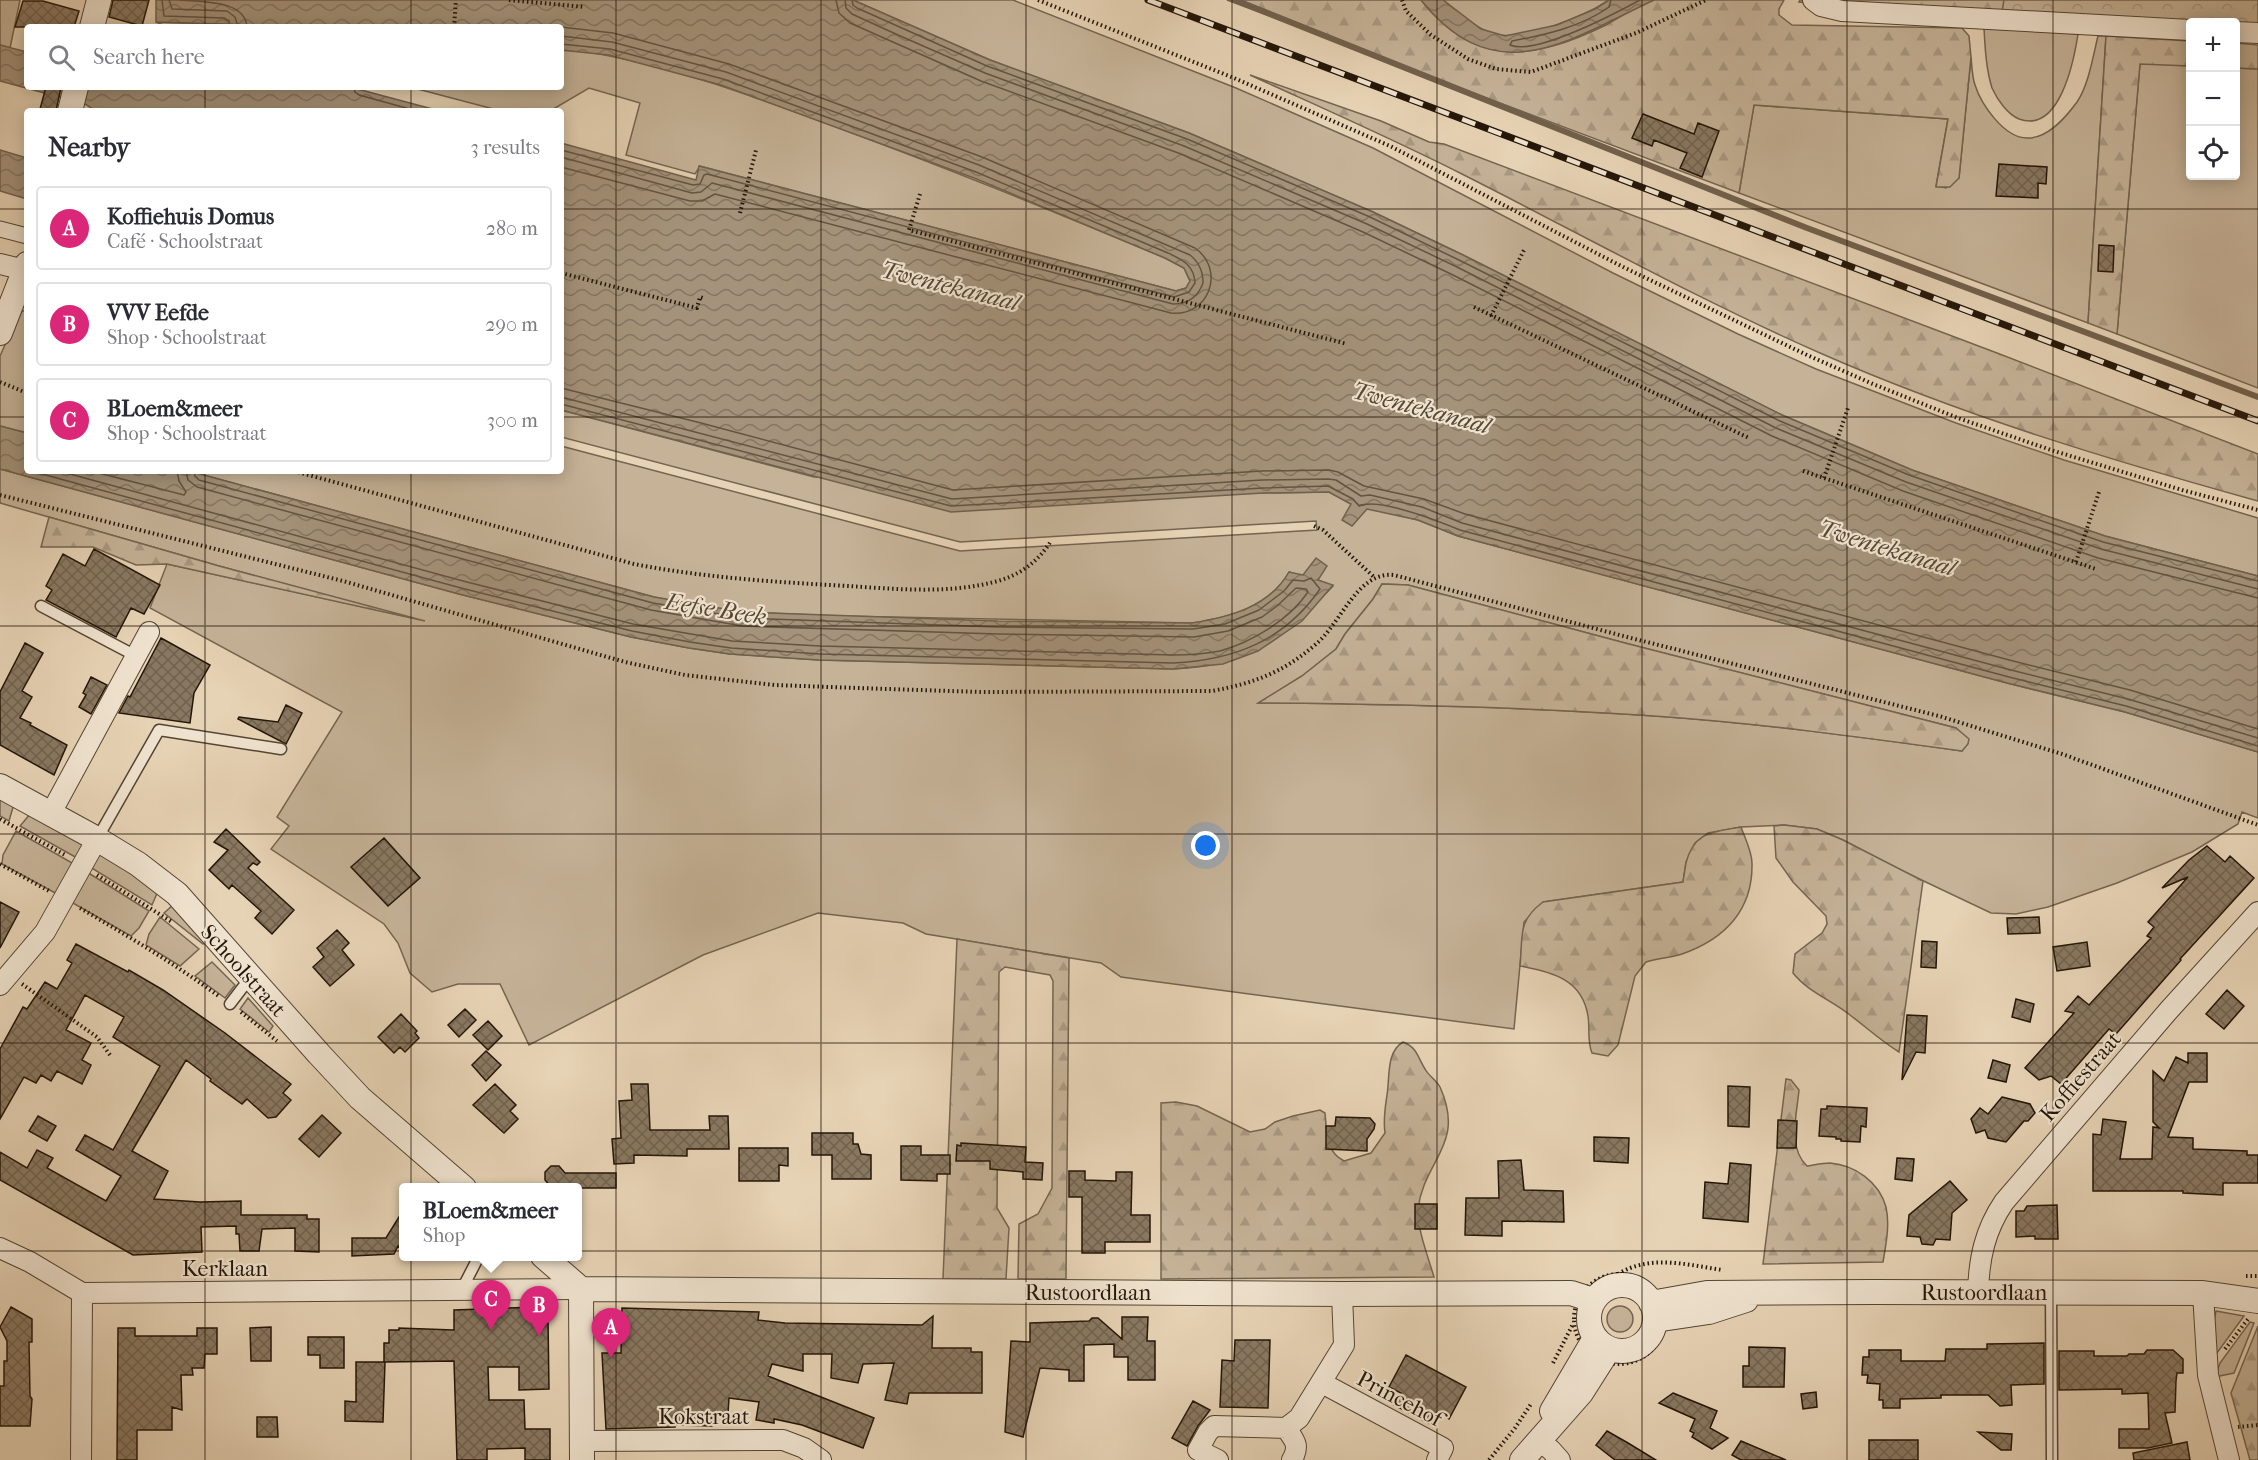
<!DOCTYPE html>
<meta charset="utf-8">
<style>
:root{--surface:#fff;--page:#f2f2f3;--text:#2b2b33;--muted:#7c7c81;--line:#e1e1e2;--accent:#db2777}
body{margin:0;font-family:"IM FELL French Canon",serif;background:var(--page);color:var(--text)}
.controls{position:absolute;right:18px;top:18px;display:grid;overflow:hidden;border-radius:6px;box-shadow:0 3px 15px #0003}
.controls button{width:54px;height:54px;display:grid;place-items:center;padding:0;border:0;border-bottom:2px solid var(--line);background:var(--surface);color:var(--text);font:30px sans-serif}
.you{position:absolute;left:1206px;top:846px;width:21px;height:21px;margin:-15px;border:4px solid #fff;border-radius:50%;background:#1a73e8;box-shadow:0 0 0 9px #1a73e833}
.badge{display:grid;place-items:center;width:39px;height:39px;border-radius:50%;background:var(--accent);color:#fff;font-size:20px;font-weight:700}
.pin{position:absolute;translate:-50% -50px;filter:drop-shadow(0 2px 3px #0008)}
.pin::after{content:'';position:absolute;top:32px;width:21px;height:18px;background:inherit;clip-path:polygon(0 0,100% 0,50% 100%)}
.popup{position:absolute;left:399px;top:1183px;width:183px;height:78px;box-sizing:border-box;display:grid;place-content:center;border-radius:6px;background:var(--surface);filter:drop-shadow(0 2px 4px #0005);font-size:20px;white-space:nowrap;color:var(--muted)}
.popup b{font-size:22px;color:var(--text)}
.popup::after{content:'';position:absolute;left:50%;top:100%;margin-left:-12px;border:12px solid transparent;border-top-color:var(--surface)}
.list{margin:0;padding:0;list-style:none}
h2{display:flex;justify-content:space-between;align-items:center;height:78px;margin:0;padding:0 24px;font-size:26px}
h2 small{font-size:20px;font-weight:400;color:var(--muted)}
.list li{display:grid;grid-template-columns:39px 1fr auto;gap:18px;align-items:center;box-sizing:border-box;height:84px;margin:0 12px 12px;padding:0 12px;border:2px solid var(--line);border-radius:6px}
.list b{display:block;font-size:22px;white-space:nowrap}
.list p{margin:0;font-size:20px;white-space:nowrap;color:var(--muted)}
.list em{font-size:20px;font-style:normal;color:var(--muted)}
.icon{flex:none;width:33px;height:33px;fill:none;stroke:currentColor;stroke-width:2;stroke-linecap:round;stroke-linejoin:round}
.map{position:relative;flex:none;width:2258px;height:1460px;overflow:hidden}
.search{position:absolute;background:var(--surface);box-shadow:0 3px 15px #0003;left:24px;top:24px;width:540px;height:66px;display:flex;align-items:center;gap:15px;box-sizing:border-box;padding:0 21px;border-radius:6px;color:var(--muted);font-size:22px}
.panel{position:absolute;background:var(--surface);box-shadow:0 3px 15px #0003;left:24px;top:108px;width:540px;height:366px;border-radius:6px}
.map>svg:first-child{display:block}
</style>
<div class="map">
<svg width="2258" height="1460" viewBox="0 0 2258 1460">
<defs>
<pattern id="forest-firs" width="22" height="20" patternUnits="userSpaceOnUse" patternTransform="scale(1.5)"><rect width="22" height="20" fill="#c5b297"/><path d="M5 1l3.5 6h-7zM16 11l3.5 6h-7z" fill="#a99881"/></pattern>
<pattern id="park-crowns" width="20" height="18" patternUnits="userSpaceOnUse" patternTransform="scale(1.5)"><rect width="20" height="18" fill="#c5b297"/><path d="M2 6a3 3 0 1 1 6 0M12 15a3 3 0 1 1 6 0" fill="none" stroke="#a99881"/></pattern>
<pattern id="water-waves" width="16" height="10" patternUnits="userSpaceOnUse" patternTransform="scale(1.5)"><rect width="16" height="10" fill="#a4927a"/><path d="M0 5q4-4 8 0t8 0" fill="none" stroke="#857662"/></pattern>
<pattern id="building-cross-hatch" width="8" height="8" patternUnits="userSpaceOnUse" patternTransform="scale(1.5)"><rect width="8" height="8" fill="#897861"/><path d="M0 0l8 8M0 8l8-8" fill="none" stroke="#70614e"/></pattern>
</defs>
<rect width="100%" height="100%" fill="#e6d2b4"/>
<filter id="stains"><feTurbulence type="fractalNoise" baseFrequency=".00333" numOctaves="4"/><feColorMatrix values="0 0 0 0 .2 0 0 0 0 .09 0 0 0 0 .02 0 0 0 .5 -.17"/></filter>
<radialGradient id="worn" r=".72"><stop offset=".6" stop-color="#630" stop-opacity="0"/><stop offset="1" stop-color="#630" stop-opacity=".3"/></radialGradient>
<path fill="#c5b297" stroke="#746450" stroke-width="1.5" fill-rule="evenodd" d="M0 0H20L10 48 0 45Z
M853 0H1013L1236 88 1373 148 1613 273 1738 334 1816 369 1956 423 2064 460 2258 518V576L2105 536 1912 470 1782 415 1463 255 1373 212 1189 133 990 60Z
M1443 0H1609C1585 16 1522 42 1494 34 1474 28 1458 12 1443 0Z
M156 22 323 27H168Z
M1992 27 2078 34C2074 60 2060 134 2019 119 2007 114 1997 99 1992 88 1986 69 1985 47 1984 28Z
M2098 36H2106L2088 323 1739 193 1754 105 1948 119 1936 186 1946 188 1959 178 1971 57C1972 66 1972 77 1975 85 1981 104 2004 138 2027 138 2048 139 2066 117 2077 102 2089 84 2093 56 2098 36Z
M568 49C656 61 739 91 822 122 938 164 1052 211 1165 258L1184 268 1190 281 1186 288 1176 291 700 166 695 174 626 155 640 103 589 88 550 111H501L410 87H561V50Z
M2140 63 2190 66V176H2236V68L2258 69V388L2117 334Z
M27 309V433L0 426V356L19 313Z
M561 410 814 477 1263 493 1329 492 1351 504 1418 520 1458 536 2007 683 2125 712 2258 752V818L2242 812 2238 824 2192 852 2117 883 2048 907 2016 914 1991 913 1892 866 1843 840 1817 829 1784 825 1741 827 1708 833 1695 843 1686 862 1683 882 1543 902 1524 922 1514 1029 1121 977 1101 963 926 934 903 923 818 913 703 955 529 1045 500 984H458L432 992 410 973 398 943 384 924 271 849 289 826 277 817 342 712 150 608 167 564 404 616 219 566 0 503V469L459 594 631 637 689 648 730 654 819 660 1173 669C1253 665 1280 642 1333 586L1289 572C1269 607 1230 617 1192 623L839 616 743 612 698 606 654 597 189 471H561V446L960 551 1317 530 1316 521 960 542 561 437ZM1382 584 1408 585 1625 643 1956 728 1968 743 1962 751C1860 737 1757 723 1655 716 1523 707 1391 704 1259 703L1302 676 1336 649 1345 634 1373 599Z
M0 797 14 804 9 821 0 816Z
M31 813 86 843 77 858 20 826Z
M16 831 74 864 57 894 2 864 3 855Z
M100 851 158 891 152 905 90 867Z
M87 872 149 911 139 928 131 936 71 902Z
M173 905 205 940 203 944 164 913Z
M160 917 199 949 180 966 146 945 149 934Z
M212 962 235 985 225 998 195 976Z
M248 998 273 1026 269 1032 240 1009Z
M1607 1319a13 13 0 1 1 26 0a13 13 0 1 1-26 0Z
M2216 1311 2244 1316 2214 1357 2212 1332Z
M2250 1322 2254 1323 2234 1373 2215 1377 2220 1363Z"/>
<path fill="url(#forest-firs)" stroke="#746450" stroke-width="1.5" d="M1227 0H1421C1476 69 1534 60 1606 25 1619 18 1641 2 1655 0 1667 0 1680 0 1692 0 1722 0 1753 0 1784 0L1779 9V15L1792 25 1962 28 1969 36 1971 57 1959 178 1950 187H1936L1948 119 1754 105 1739 193Z
M1800 0H2023L2020 16 1799 2Z
M2106 36 2190 41V66L2140 64 2117 334 2088 323Z
M2236 43 2258 45V69L2236 68Z
M1250 75 1381 121 1429 142 1444 144 1997 353 2258 454V501C2110 460 1961 415 1820 353 1697 299 1579 233 1460 173 1391 138 1320 107 1250 75Z
M49 517 219 566 425 621 167 564 136 565 93 547H41Z
M1382 584 1408 585 1625 643 1956 728 1969 739 1968 744 1962 751C1860 737 1757 723 1654 716 1523 707 1390 704 1258 703L1302 676 1336 649 1345 634 1373 599Z
M1784 825 1817 829 1843 840 1923 881 1899 1052C1881 1041 1866 1027 1850 1015 1831 1000 1808 992 1793 973L1795 954 1822 933 1827 924 1826 916 1793 882 1776 858 1774 826Z
M1741 827C1745 838 1752 852 1752 863 1753 910 1725 939 1682 954 1670 958 1658 958 1646 962L1635 976 1618 1045 1608 1056 1592 1053C1587 1041 1590 1028 1588 1016 1582 979 1552 972 1520 966 1523 937 1517 921 1543 902L1683 882C1684 876 1685 869 1686 863 1694 831 1714 832 1741 827Z
M957 939 1069 958 1066 1279H1018L1019 1224 1038 1214 1052 1188 1053 981 1050 975 1005 967 999 972 997 1208 1009 1228 1006 1279H943Z
M1403 1042C1417 1047 1418 1058 1425 1069 1429 1076 1436 1080 1440 1087 1466 1145 1424 1159 1418 1209 1416 1225 1429 1260 1434 1277L1161 1279V1103L1176 1102 1197 1106 1250 1132 1265 1129 1275 1122 1293 1116 1320 1110 1325 1113C1327 1132 1325 1151 1344 1161L1371 1153 1385 1133C1383 1119 1385 1109 1387 1095 1390 1077 1386 1052 1403 1042Z
M1786 1079 1791 1080 1799 1090C1797 1114 1787 1147 1807 1166 1814 1165 1823 1163 1830 1163 1855 1165 1879 1182 1886 1207 1890 1225 1886 1244 1883 1262L1763 1264Z
M2258 1326V1460H2250L2231 1393Z"/>
<path fill="url(#park-crowns)" stroke="#746450" stroke-width="1.5" d="M2004 0H2258V24L2002 12Z"/>
<path fill="url(#water-waves)" stroke="#71604c" stroke-width="1.5" d="M156 0H853L990 60 1189 133 1373 212 1463 255 1782 415 1912 470 2105 536 2258 576V752L2125 712 2007 683 1458 536 1418 520 1367 509 1352 526 1342 520 1351 504 1329 492 1263 493 951 512 561 410V143L696 180 699 166 1176 291 1186 288 1190 281 1184 268 1165 258 974 178 721 85 609 55 561 50V27H323L156 22Z
M1421 0H1443L1481 29 1505 36 1557 25 1595 9 1609 0H1654C1569 40 1496 94 1421 0Z
M0 45 27 52V87H350L440 111H96L85 104 0 81Z
M0 150 27 158V199L0 191Z
M0 426 27 433V471H189L654 597 743 612 998 621 1192 623C1230 617 1269 607 1289 572L1303 575 1316 558 1327 566 1318 580 1333 585 1302 621 1258 651 1223 664 1173 669 819 660 730 654 689 648 631 637 459 594 0 469Z"/>
<g fill="none" stroke-linecap="round" stroke-linejoin="round">
<path stroke="#645441" stroke-width="1.5" d="M162 0 164 16 224 18 229 21 230 27
M169 0 172 9 227 11 235 17 238 27
M180 0C203 2 245 0 247 27
M836 0 839 13 850 23 981 81 1181 154 1363 232 1453 275 1772 436 1903 491 2098 558 2258 598
M845 0 846 8 852 14 898 35 985 73 1184 146 1367 224 1457 267 1776 428 1906 482 2101 549 2258 589
M852 0 853 5 857 8 987 66 1187 139 1370 217 1461 261 1780 421 1909 475 2103 542 2258 581
M1611 0 1609 7C1581 27 1545 35 1512 41L1510 45C1535 56 1616 13 1640 0
M561 27 613 33 729 64 982 157 1195 248C1226 270 1209 317 1171 313L715 194 702 201H690L561 167
M561 36 612 42 726 72 979 165 1190 255C1199 262 1203 273 1203 283 1198 297 1188 304 1173 304L712 183 701 192 692 193 561 157
M561 44 610 49 723 79 976 172 1168 253C1183 260 1194 265 1195 283L1189 292 1174 297 707 174 704 175 700 184 693 185 561 150
M354 87 355 92 359 95 417 111
M561 388 701 423 953 490 1262 471 1329 470 1338 472 1364 486 1424 499 1465 514 2013 661 2130 690 2258 729
M561 397 952 499 1262 480 1328 479 1336 480 1361 496 1370 495 1422 507 1462 523 2011 670 2128 699 2258 738
M561 404 951 506 1263 488 1328 486 1353 499 1359 506C1379 497 1438 521 1460 530L2009 677 2126 706 2258 746
M31 471 461 588 632 631 690 642 731 648 820 654 1173 663C1234 660 1284 641 1320 589L1311 578 1304 581 1293 580 1284 591 1259 610 1225 624 1193 629 998 627 743 618 653 603 199 480 195 476 194 471
M59 471 463 581 633 624 691 634 732 641 820 646 1173 655C1189 655 1204 654 1220 651 1252 642 1289 620 1308 592L1306 589 1296 588 1277 606 1262 617 1228 631 1194 637 998 634 742 626 651 610 197 487 188 480 186 471
M91 471 184 495 186 492 179 481 177 471"/>
<path stroke="#71604c" stroke-width="6" d="M1235 0 1807 228 2258 397"/>
</g>
<path fill="url(#building-cross-hatch)" stroke="#241608" stroke-width="1.5" d="M113 0H149L142 26 109 17Z
M23 1H43L79 11 74 27H15Z
M46 87H61L56 111 40 109Z
M1643 114 1694 134 1698 123 1719 131 1702 177 1680 168 1687 153 1654 140 1652 146 1632 138Z
M1999 164 2047 167 2046 184 2038 183V198L1996 196Z
M2099 245 2114 246 2113 272 2098 271Z
M94 549 160 585 144 614 131 608 116 637 46 600 52 590 46 586 63 554 85 566Z
M161 638 210 665 194 693 190 723 119 713 128 696 130 697Z
M25 643 43 653 22 691 32 697 20 718 31 723 30 725 67 745 54 775 0 745V692Z
M91 677 107 685 91 714 79 707 86 695 83 693Z
M286 705 302 713 286 744 238 719 239 717 278 722Z
M226 829 260 862 257 865 253 863 248 868 294 910 272 934 255 918 261 911 232 885 229 889 209 870 228 850 214 842Z
M384 838 420 878 388 906 351 867Z
M2207 846 2225 862 2230 856 2254 878 2180 959 2181 960 2116 1034 2109 1029 2061 1084 2051 1076 2039 1080 2025 1068 2074 1013 2065 1011 2078 996 2089 1005 2151 938 2147 936 2154 927 2148 922 2188 877 2162 888 2189 860Z
M0 902 19 912 0 948Z
M2039 917 2040 933 2008 934 2007 918Z
M337 930 349 943 342 950 354 965 330 986 313 967 324 957 317 948Z
M1922 941 1937 942 1936 968 1921 967Z
M2087 942 2090 966 2057 971 2053 947Z
M76 944 128 972 129 970 163 990 225 1033 291 1084 283 1093 291 1100 276 1117 268 1118 247 1099 242 1104 210 1081 211 1079 186 1060 132 1151 168 1171 154 1199 200 1202 241 1201V1215H307V1219H319V1252L295 1251V1228L262 1229 259 1251H240L239 1234H236V1226L201 1227 202 1252 133 1255 0 1180V1152L27 1168 37 1150 53 1158 47 1168 106 1201 121 1176 76 1150 85 1135 113 1150 160 1066 113 1037 124 1017 85 995 66 1030 91 1043 82 1060 91 1065 82 1084 57 1071 51 1081 41 1075 36 1083 24 1077 0 1119V1049L23 1007 27 1009 45 982 57 989 72 963 67 960Z
M2227 990 2244 1006 2224 1029 2206 1014Z
M2016 999 2034 1004 2030 1022 2012 1017Z
M465 1009 476 1020 459 1037 448 1025Z
M401 1014 417 1031 415 1033 419 1038 405 1052 400 1047 394 1053 378 1037Z
M1907 1015 1927 1016 1925 1053 1916 1052 1902 1080Z
M488 1021 502 1036 488 1050 473 1035Z
M486 1051 501 1065 486 1081 472 1065Z
M2188 1053H2207V1082H2189L2168 1137 2193 1138V1149L2247 1151V1155H2258V1183H2223V1195L2183 1193V1191H2093V1134L2101 1135 2103 1119 2126 1122 2120 1159H2152L2153 1127 2159 1128 2153 1122V1071L2164 1081 2176 1057 2188 1063Z
M1993 1060 2010 1065 2006 1082 1988 1078Z
M495 1084 516 1105 510 1111 518 1119 504 1133 473 1105Z
M631 1084H648L650 1130H710L709 1116H728L729 1149H687V1156L634 1155V1163L614 1164 612 1139 621 1138 619 1101 632 1100Z
M1728 1086 1750 1087 1749 1127 1728 1126Z
M2002 1097 2030 1104 2035 1113 2028 1121H2024L2006 1142 1988 1138 1985 1130 1976 1133 1971 1119 1980 1108 1988 1114Z
M1827 1106 1867 1108 1866 1127 1861 1126 1860 1142 1841 1141V1139H1836V1137L1819 1136 1821 1109H1827Z
M322 1115 341 1133 319 1157 299 1139Z
M38 1116 56 1126 47 1141 29 1131Z
M1336 1117 1370 1118 1375 1124 1374 1129 1367 1139V1151L1326 1149V1126H1335Z
M1778 1120 1797 1121 1796 1148H1777Z
M812 1133H853V1144H858L861 1154 871 1155V1179H832V1155H812Z
M1594 1137 1629 1138 1628 1163 1594 1161Z
M961 1143 1026 1147 1025 1162 1043 1163 1042 1180 1023 1179V1172L990 1169V1161H956L957 1145 961 1146Z
M901 1146H921V1155H950V1174H937V1181L901 1180Z
M739 1148H788V1166L779 1165V1181H739Z
M1897 1158 1914 1159 1912 1181 1895 1179Z
M1521 1160 1524 1190 1563 1191 1564 1222 1502 1221V1236L1465 1235 1466 1198H1499L1498 1161Z
M1730 1163 1751 1165 1748 1222 1703 1218 1705 1182 1728 1184Z
M551 1166H559L565 1173H616V1188H552L545 1180V1172Z
M1069 1171H1085V1180L1116 1181V1172H1132L1131 1215H1150V1242H1105V1253H1082V1197H1069Z
M1950 1181 1967 1200 1952 1213 1950 1240 1936 1239 1933 1245 1922 1244 1920 1237 1907 1236 1909 1215Z
M1415 1204H1437V1229H1415Z
M2057 1205 2058 1239H2035V1236L2016 1237V1211H2024L2027 1206Z
M404 1209V1249L398 1246 394 1254 352 1256V1238H386Z
M11 1307 32 1319V1342H29L30 1396 32 1399 30 1426H0V1386H4V1361H7V1341L0 1327Z
M538 1307V1319H548L549 1389 519 1390V1367H488L489 1400H524L525 1429H550V1460H525V1448L487 1449V1460H457L454 1361 385 1362 383 1422 345 1421V1401L356 1402V1362H384V1343H389V1330H399V1328L454 1330V1310Z
M622 1308 759 1312 758 1320 785 1323 922 1325 933 1316 932 1348H971V1352H982V1393H909L907 1404 885 1400 894 1363 863 1364 858 1383 831 1378 832 1354H803V1371L772 1364 768 1376 874 1418 863 1448 802 1425 774 1419V1423L756 1420 759 1402 729 1398 728 1413H712V1426L675 1425V1427L606 1429 602 1353H621Z
M1122 1317H1148L1147 1341H1155V1380H1128V1357H1114V1344L1084 1345V1381H1069V1370L1040 1368 1023 1437 1005 1432 1011 1341 1030 1342V1323L1089 1321 1092 1318H1098L1122 1339Z
M271 1327V1361H251L250 1328Z
M118 1328H135V1336H197V1328H217V1354H205L204 1368H192L193 1375H181L182 1410 172 1407V1430H137V1460H117Z
M308 1337H344V1368H320V1355H308Z
M1235 1340H1270L1268 1408 1220 1407 1222 1360 1234 1361Z
M2044 1343V1384L2011 1385 2012 1405 2000 1406 1988 1395H1941V1398L1900 1399V1408H1883V1400H1879L1880 1384 1867 1383 1868 1375H1862L1863 1357H1869V1350H1901V1361H1945L1946 1349H1987V1344Z
M1749 1347 1785 1348 1784 1387H1743V1366H1749Z
M2147 1350H2173L2183 1359V1373H2177L2176 1381 2175 1412 2165 1413 2172 1443 2148 1448H2119V1429H2149L2148 1393 2122 1394V1389L2059 1390V1351H2094V1356H2127L2129 1354H2144Z
M1406 1355 1466 1387 1449 1419 1437 1412 1430 1424 1394 1405 1401 1393 1389 1387Z
M1816 1392 1817 1407 1803 1409 1801 1394Z
M1673 1393 1717 1411 1710 1428 1728 1438 1712 1449 1692 1437 1694 1433 1690 1431 1695 1419 1659 1403Z
M1193 1401 1210 1410 1198 1426 1187 1446 1172 1438Z
M257 1417H277L278 1437H257Z
M1607 1431 1628 1443 1656 1460H1615L1596 1445Z
M1978 1432 2012 1434 2011 1450H2001Z
M1869 1440H1918V1460H1869Z
M1741 1441 1786 1460H1741L1732 1455Z
M2187 1442 2190 1460H2134L2133 1453Z"/>
<g fill="none" stroke-linecap="round" stroke-linejoin="round">
<g stroke="#544533" stroke-width="13">
<path id="service" d="M41 606 136 656
M97 839 159 730 281 749
M230 1004 243 987 252 980
M461 1291 479 1256
M2051 1293 2052 1460"/>
</g>
<g stroke="#544533" stroke-width="17">
<path id="pedestrian" d="M0 229 27 236"/>
</g>
<g stroke="#544533" stroke-width="22">
<path id="minor" d="M1813 0 1821 6 1842 11 2190 30
M2236 32 2258 33
M0 264 25 270
M51 813 149 632
M0 985 45 932 97 839
M0 1248 30 1262 82 1293 581 1289
M1978 1292C1979 1258 1985 1230 2004 1202L2169 1010 2258 912
M2203 1293 2208 1375 2229 1460
M1322 1383 1443 1448 1437 1460
M1538 1440 1551 1450 1560 1460
M582 1441 783 1440 804 1448 821 1460
M81 1460 82 1293
M1218 1460 1198 1450 1208 1432 1214 1426 1286 1428
M1292 1460C1300 1445 1295 1441 1286 1428L1299 1418 1344 1345 1342 1294"/>
</g>
<g stroke="#544533" stroke-width="26">
<path id="tertiary" d="M92 27 99 0
M70 111 76 87
M0 333 27 264
M0 786 97 839 138 864 177 894 319 1054 360 1098 464 1188
M543 1256 581 1289 582 1460
M1589 1318a33 33 0 1 1 66 0a33 33 0 1 1-66 0Z
M581 1289 1342 1294 1571 1293 1593 1300
M1651 1303 1707 1293 1873 1292 2203 1293 2258 1301
M1655 1320 1709 1312 1746 1300
M1552 1411 1595 1338
M1522 1460 1581 1393 1609 1349"/>
</g>
<path stroke="#241608" stroke-width="4" stroke-dasharray="1.5 3" stroke-linecap="butt" d="M509 0 585 7
M1038 0 1234 78 1390 146 1625 268 1807 355 1873 384 1958 418 2051 450 2182 490 2258 510
M1402 0 1406 11 1431 35 1468 59 1496 69 1531 72 1636 33 1706 0
M454 27 456 0
M920 194 909 230 1347 344
M740 213 756 150
M561 273 697 308 700 297 703 298
M1474 307 1749 438
M1491 316 1524 250
M0 382 27 393
M294 471 634 564C706 578 776 582 848 586 895 589 948 594 994 582 1019 576 1038 562 1051 541
M1803 471 2096 569
M1824 478 1848 408
M0 495 343 581 625 662 685 675 775 685 857 688 981 692 1212 691C1254 683 1282 673 1315 645 1341 624 1357 571 1394 575L1627 637 1939 716 2062 754 2258 825
M1314 526 1323 530 1374 577
M2076 562 2099 492
M0 819 67 856
M0 864 49 891
M97 875 172 922
M80 908C128 936 175 964 220 997
M22 984 97 1037 110 1055
M241 1012 277 1041
M1574 1319a45 45 0 1 1 90 0a45 45 0 1 1-90 0Z
M1618 1274C1651 1254 1687 1265 1723 1270
M2246 1276H2258
M2225 1349 2248 1319
M1553 1363 1573 1324
M2238 1427 2258 1425
M1489 1460 1515 1428 1531 1404"/>
<use href="#service" stroke="#efe2ce" stroke-width="10"/>
<use href="#pedestrian" stroke="#efe2ce" stroke-width="15"/>
<use href="#minor" stroke="#efe2ce" stroke-width="20"/>
<use href="#tertiary" stroke="#efe2ce" stroke-width="24"/>
<g stroke="#241608" stroke-width="7">
<path id="rail" d="M1148 0 2258 421"/>
</g>
<use href="#rail" stroke="#efe2ce" stroke-width="4.5" stroke-dasharray="14" stroke-linecap="butt"/>
</g>
<path fill="none" stroke="#241608" stroke-width="1.5" stroke-opacity="0.55" d="M205 0V27M411 0V27M616 0V1460M821 0V1460M1026 0V1460M1232 0V1460M1437 0V1460M1642 0V1460M1847 0V1460M2053 0V1460M205 87V111M411 87V111M0 209H27M561 209H2258M0 417H27M561 417H2258M205 471V1460M411 471V1460M0 626H2258M0 834H2258M0 1043H2258M0 1251H2258"/>
<g text-anchor="middle" stroke-width="4.5" stroke-linejoin="round" paint-order="stroke">
<g font-size="22" fill="#241608" stroke="#efe2ce">
<text transform="translate(244 970) rotate(48)" y="8">Schoolstraat</text>
<text transform="translate(2080 1076) rotate(-49)" y="8">Koffiestraat</text>
<text x="225" y="1276">Kerklaan</text>
<text x="1088" y="1300">Rustoordlaan</text>
<text x="1984" y="1300">Rustoordlaan</text>
<text transform="translate(1400 1398) rotate(28)" y="8">Princehof</text>
<text x="704" y="1424">Kokstraat</text>
</g>
<g font-size="24" font-style="italic" fill="#574836" stroke="#efe2ce">
<text transform="translate(950 286) rotate(14)" y="8">Twentekanaal</text>
<text transform="translate(1421 408) rotate(15)" y="8">Twentekanaal</text>
<text transform="translate(1887 548) rotate(17)" y="8">Twentekanaal</text>
<text transform="translate(716 609) rotate(9)" y="8">Eefse Beek</text>
</g>
</g>
<rect width="100%" height="100%" filter="url(#stains)"/>
<rect width="100%" height="100%" fill="url(#worn)"/>
</svg>
<div class="controls">
<button>+</button>
<button>−</button>
<button><svg class="icon" aria-label="locate" viewBox="0 0 24 24"><circle cx="12" cy="12" r="6"/><path d="M12 2v4M12 18v4M2 12h4M18 12h4"/></svg></button>
</div>
<div class="you"></div>
<div class="pin badge" style="left:611px;top:1358px">A</div>
<div class="pin badge" style="left:539px;top:1336px">B</div>
<div class="pin badge" style="left:491px;top:1330px">C</div>
<div class="popup"><b>BLoem&amp;meer</b>Shop</div>
<div class="search"><svg class="icon" aria-label="search" viewBox="0 0 24 24"><circle cx="10" cy="10" r="6"/><path d="M15 15l6 6"/></svg>Search here</div>
<section class="panel">
<h2>Nearby<small>3 results</small></h2>
<ul class="list">
<li><span class="badge">A</span><div><b>Koffiehuis Domus</b><p>Café · Schoolstraat</p></div><em>280 m</em></li>
<li><span class="badge">B</span><div><b>VVV Eefde</b><p>Shop · Schoolstraat</p></div><em>290 m</em></li>
<li><span class="badge">C</span><div><b>BLoem&amp;meer</b><p>Shop · Schoolstraat</p></div><em>300 m</em></li>
</ul>
</section>
</div>
